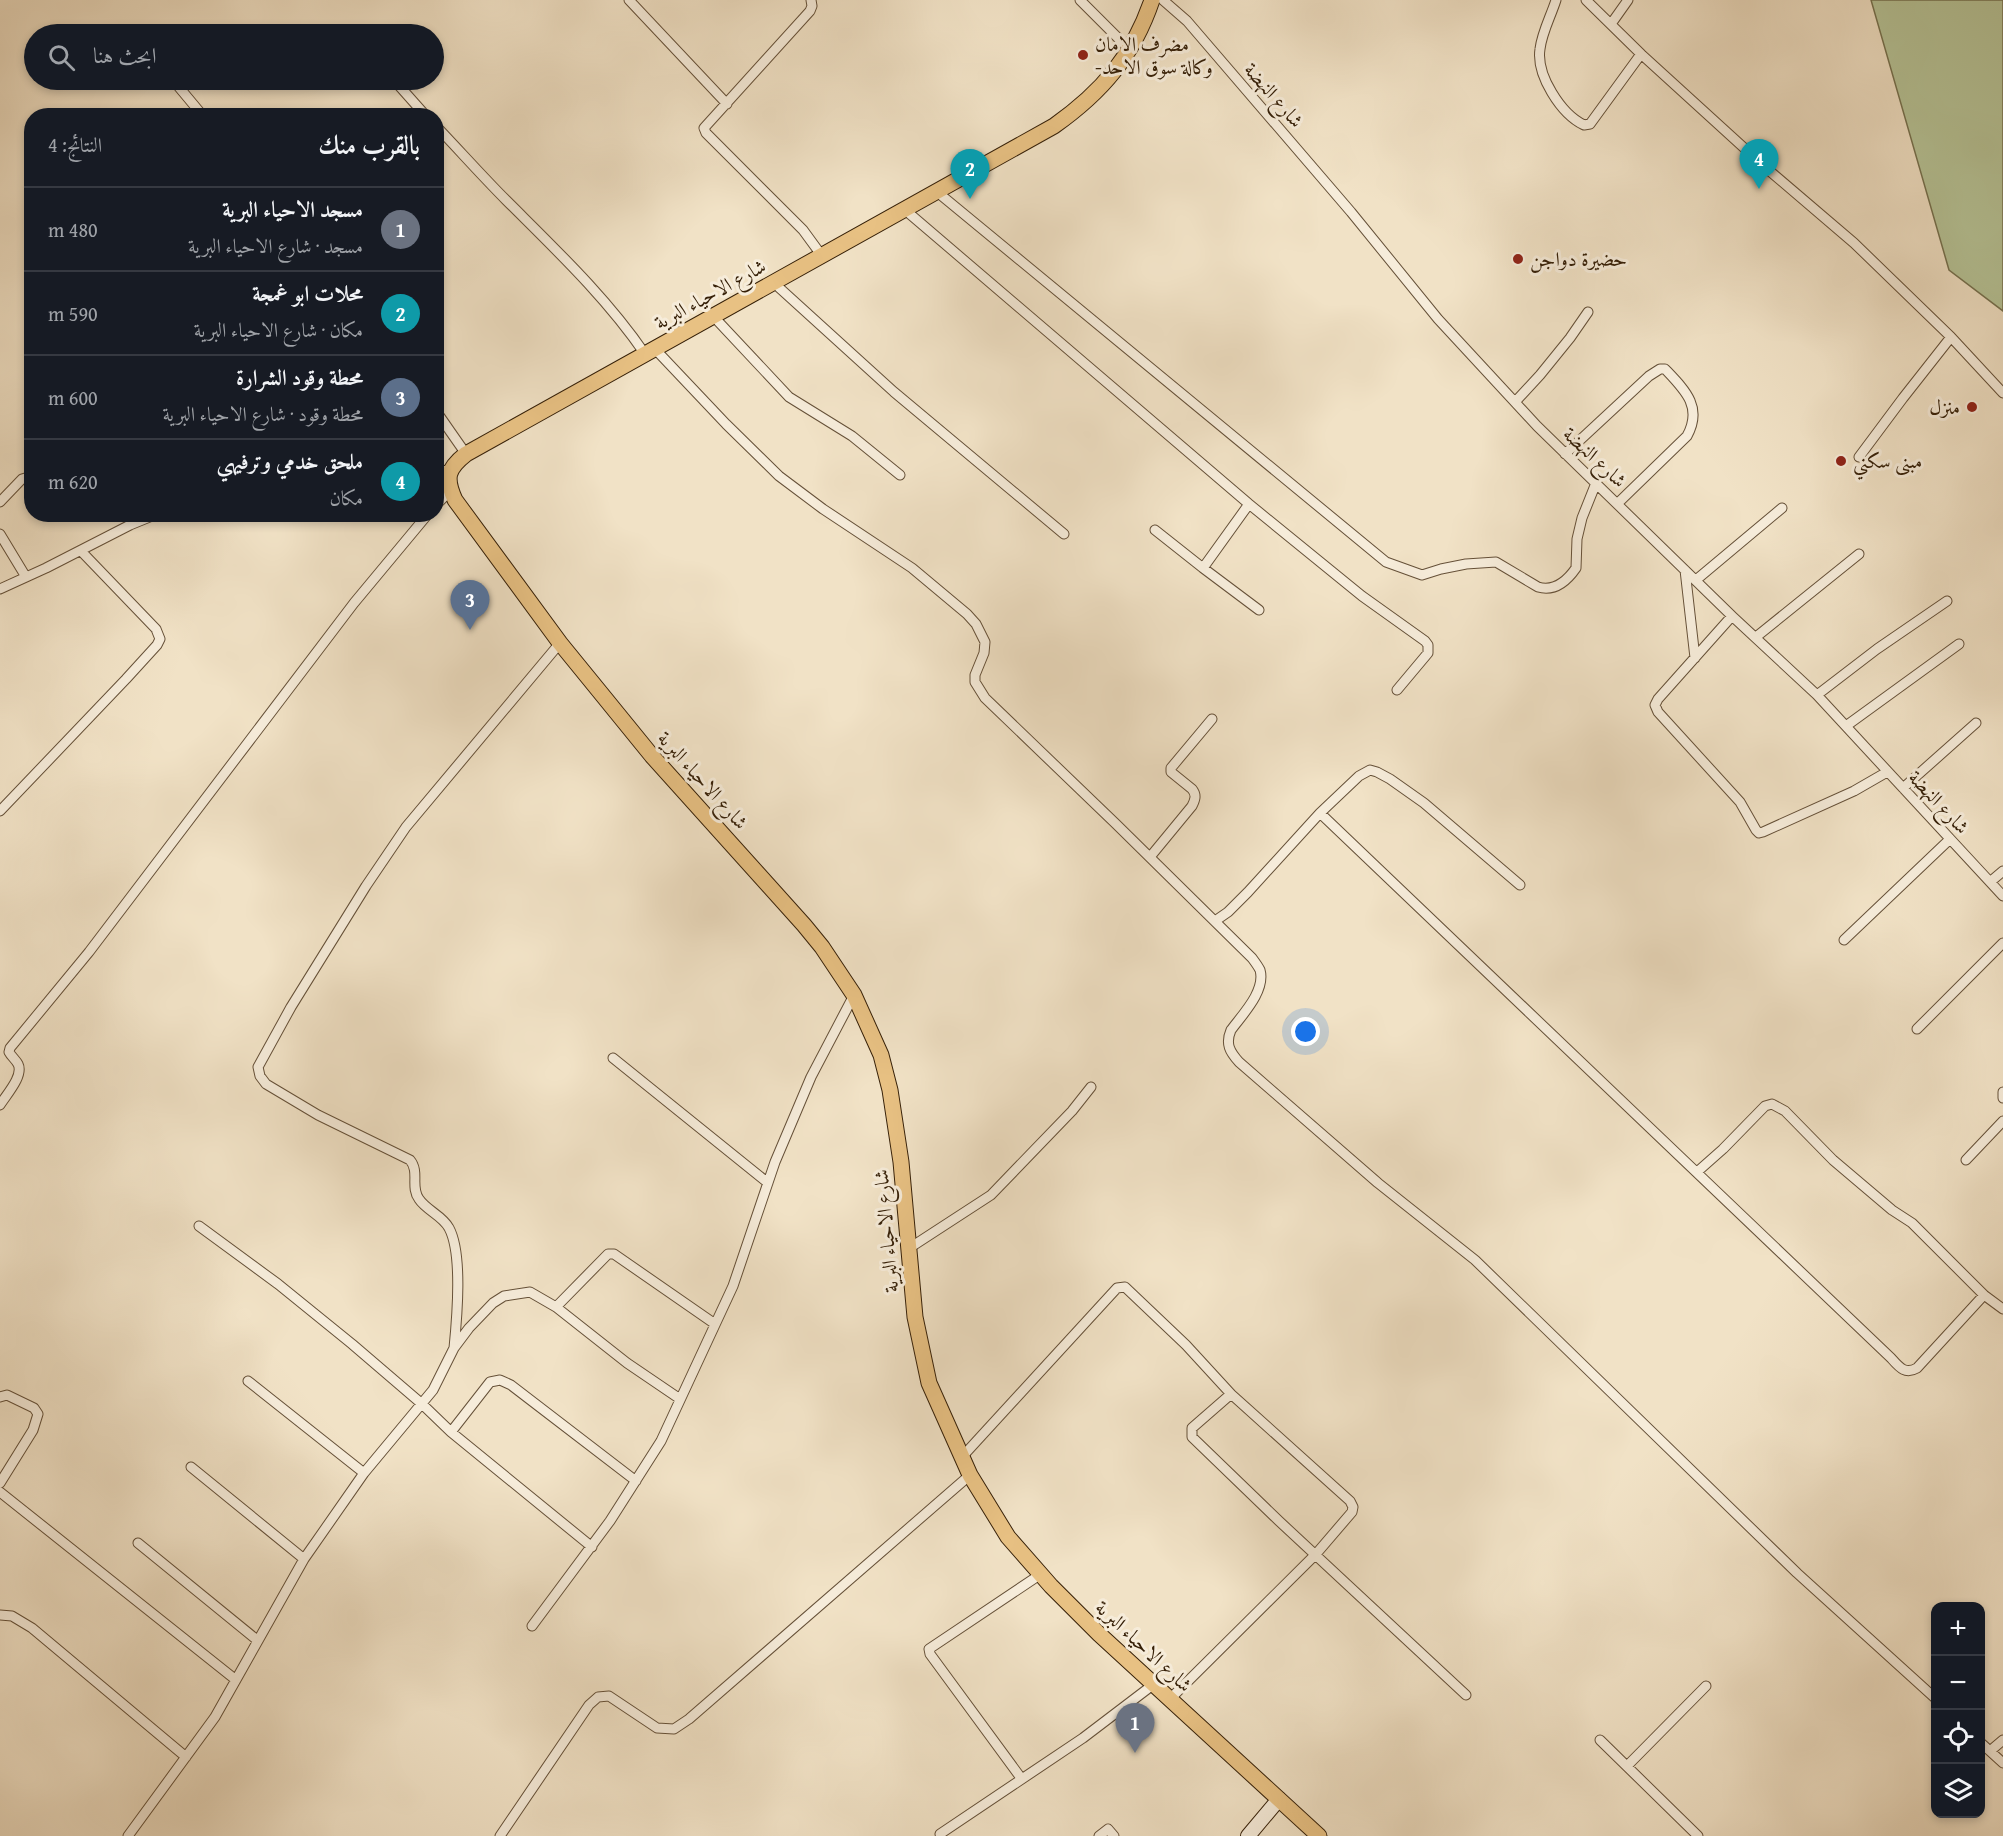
<!DOCTYPE html>
<html lang="ar">
<meta charset="utf-8">
<style>
:root{--surface:#171b24;--page:#20242c;--text:#f1f3f6;--muted:#9ea1a6;--line:#363941;--accent:#0f766e}
body{margin:0;font-family:"Gentium Book Plus",Amiri,serif;background:var(--page);color:var(--text);direction:rtl}
.controls{position:absolute;right:18px;bottom:18px;display:grid;overflow:hidden;border-radius:12px;box-shadow:0 3px 9px #0003}
.controls button{width:54px;height:54px;display:grid;place-items:center;padding:0;border:0;border-bottom:2px solid var(--line);background:var(--surface);color:var(--text);font:30px sans-serif}
.you{position:absolute;left:1306px;top:1032px;width:21px;height:21px;margin:-15px;border:4px solid #fff;border-radius:50%;background:#1a73e8;box-shadow:0 0 0 9px #1a73e833}
.badge{display:grid;place-items:center;width:39px;height:39px;border-radius:50%;background:var(--accent);color:#fff;font-size:20px;font-weight:700}
.pin{position:absolute;translate:-50% -50px;filter:drop-shadow(0 2px 3px #0008)}
.pin::after{content:'';position:absolute;top:32px;width:21px;height:18px;background:inherit;clip-path:polygon(0 0,100% 0,50% 100%)}
.list{margin:0;padding:0;list-style:none}
h2{display:flex;justify-content:space-between;align-items:center;height:78px;margin:0;padding:0 24px;font-size:26px}
h2 small{font-size:20px;font-weight:400;color:var(--muted)}
.list li{display:grid;grid-template-columns:39px 1fr auto;gap:18px;align-items:center;box-sizing:border-box;height:84px;padding:0 24px;border-top:2px solid var(--line)}
.list b{display:block;font-size:22px;white-space:nowrap}
.list p{margin:0;font-size:20px;white-space:nowrap;color:var(--muted)}
.list em{font-size:20px;font-style:normal;color:var(--muted)}
.icon{flex:none;width:33px;height:33px;fill:none;stroke:currentColor;stroke-width:2;stroke-linecap:round;stroke-linejoin:round}
.map{position:relative;flex:none;width:2003px;height:1836px;overflow:hidden;direction:ltr}
.search{position:absolute;background:var(--surface);box-shadow:0 3px 9px #0003;left:24px;top:24px;width:420px;height:66px;display:flex;align-items:center;gap:15px;box-sizing:border-box;padding:0 21px;border-radius:33px;color:var(--muted);font-size:22px}
.panel{position:absolute;background:var(--surface);box-shadow:0 3px 9px #0003;left:24px;top:108px;width:420px;height:414px;border-radius:24px;direction:rtl}
.map>svg:first-child{display:block}
</style>
<div class="map">
<svg width="2003" height="1836" viewBox="0 0 2003 1836">
<rect width="100%" height="100%" fill="#f1e2c6"/>
<filter id="stains"><feTurbulence type="fractalNoise" baseFrequency=".00333" numOctaves="4"/><feColorMatrix values="0 0 0 0 .2 0 0 0 0 .09 0 0 0 0 .02 0 0 0 .5 -.17"/></filter>
<radialGradient id="worn" r=".72"><stop offset=".6" stop-color="#630" stop-opacity="0"/><stop offset="1" stop-color="#630" stop-opacity=".3"/></radialGradient>
<path fill="#b6c498" stroke="#767250" stroke-width="1.5" d="M1871 0H2003V311L1949 270Z"/>
<g fill="none" stroke-linecap="round" stroke-linejoin="round">
<g stroke="#655038" stroke-width="11">
<path id="minor" d="M629 0 727 104
M811 0 812 6 810 11 704 128 706 133 803 230 822 256
M1080 0 1129 49
M1163 0 1187 21 1351 212 1438 319 1537 426 1732 616 1817 695 2003 896
M1556 0C1551 16 1542 32 1540 49 1536 75 1561 114 1584 125L1590 124 1641 54
M1586 0 1641 54 1765 167 1854 243 1951 337 2003 393
M1611 24 1628 0
M173 80 203 116
M394 80 426 116
M436 126C460 151 482 176 506 200 555 249 606 297 645 354
M936 191 1386 562 1422 575 1441 569 1466 564 1496 562 1538 587C1555 592 1567 581 1576 568L1577 539 1582 518 1596 483
M904 209 1249 504 1362 596 1425 641 1428 645V653L1397 690
M774 283 894 392 1064 534
M714 317 789 397 852 436 900 475
M655 349 726 424 779 476 823 509 912 568 967 614 976 624 985 642 984 653 975 675V682L985 698 1116 824 1252 958C1255 962 1258 966 1260 970 1266 991 1242 1015 1231 1030 1225 1044 1230 1052 1239 1062L1378 1183 1475 1260 1797 1573 1936 1699
M1515 402 1540 375 1570 338 1588 312
M436 411 466 454
M1565 454 1649 376 1660 369H1665C1685 390 1703 407 1687 436L1618 503
M1859 457 1903 398 1951 337
M436 469 450 472
M0 502 22 479 32 476
M436 505 451 490
M1155 530 1203 568 1249 504
M0 534 26 577
M1203 568 1259 610
M1685 570 1695 658
M1696 580 1782 508
M0 589 46 568 130 525 157 514
M1732 616 1658 699 1655 705 1658 712 1740 802 1756 830 1759 833 1763 832 1854 791 1887 772
M1756 637 1859 554
M1817 695 1877 649 1947 601
M1846 726 1959 644
M1903 788 1976 723
M0 811 126 679 157 645 160 639 156 629 81 551
M1320 813 1891 1358C1899 1367 1905 1375 1917 1368L1984 1295
M1150 857 1192 806C1195 800 1197 795 1192 789L1171 772V768L1212 719
M1990 882 2003 871
M1215 921 1228 912 1248 892 1320 813 1359 776 1370 770 1377 772 1390 779 1424 803 1520 885
M1844 940 1949 840
M1917 1029 2003 943
M613 1058 768 1183
M2003 1092V1098
M0 1105C6 1095 24 1076 18 1064 16 1060 11 1056 9 1052L10 1048 89 952 354 603 428 514
M1966 1160 2003 1121
M1697 1172 1723 1149 1765 1106 1772 1104 1785 1111 1833 1160 1892 1210 1912 1223 1984 1295 2003 1309
M199 1226 278 1284 352 1344 422 1404 451 1432 592 1547
M908 1249 991 1195 1072 1111 1091 1087
M556 1307 608 1254H614L715 1324
M454 1348C457 1318 463 1254 449 1228 443 1216 426 1210 419 1199 410 1187 420 1172 410 1160L318 1115 266 1084 260 1076 258 1067 291 1007 366 886 406 827 560 643
M248 1381 364 1473
M1231 1394 1192 1428V1437L1279 1521 1466 1695
M0 1397 7 1395 34 1408 38 1414 33 1430 0 1483
M451 1432 490 1382 500 1380 511 1385 636 1481
M962 1457 1117 1288 1125 1287 1186 1345 1231 1394 1350 1501 1353 1507 1352 1512 1316 1554 1170 1699
M191 1467 304 1559
M0 1492 236 1680
M138 1543 257 1640
M0 1615 12 1616 32 1628 186 1757
M532 1626 610 1521 661 1441 733 1286 775 1162 811 1077 854 995
M1600 1740 1698 1836
M1980 1742 2003 1763
M1990 1751 2003 1740
M1627 1766 1706 1686
M1021 1778 930 1654 929 1649 1041 1574
M940 1834 1083 1738 1154 1684
M128 1836 215 1717 304 1559 364 1473 433 1390 454 1348 469 1328 493 1303 504 1296 530 1292 556 1307 627 1363 680 1399
M500 1836 589 1705 598 1697 609 1696 657 1728 674 1729 689 1719 970 1475
M1099 1836 1108 1829 1114 1836"/>
</g>
<g stroke="#362008" stroke-width="16">
<path id="secondary" d="M1248 1836 1279 1799"/>
</g>
<g stroke="#362008" stroke-width="17">
<path id="primary" d="M1152 0C1133 56 1102 92 1054 126L466 454C447 469 445 478 455 500L560 643 604 697 652 756 804 925 822 947 854 995 881 1055 890 1090 901 1162 915 1317 929 1383 970 1475 1008 1537 1051 1586 1099 1634 1319 1836"/>
</g>
<use href="#minor" stroke="#f6ecda" stroke-width="9"/>
<use href="#secondary" stroke="#f6ecda" stroke-width="14"/>
<use href="#primary" stroke="#e8c183" stroke-width="15"/>
</g>
<g fill="#8f2418" stroke="#f6ecda" stroke-width="2">
<circle cx="1083" cy="55" r="6"/>
<circle cx="1518" cy="259" r="6"/>
<circle cx="1972" cy="407" r="6"/>
<circle cx="1841" cy="461" r="6"/>
</g>
<g text-anchor="middle" stroke-width="6" stroke-linejoin="round" paint-order="stroke">
<g font-size="20" fill="#362008" stroke="#f6ecda" text-anchor="start">
<text x="1095" y="51">مضرف الامان<tspan x="1095" dy="23">-وكالة سوق الاحد</tspan></text>
<text x="1530" y="266">حضيرة دواجن</text>
<text x="1960" y="414" text-anchor="end">منزل</text>
<text x="1853" y="468">مبنى سكني</text>
</g>
<g font-size="20" fill="#362008" stroke="#f6ecda">
<text transform="translate(1274 95) rotate(49)" y="7">شارع النهضة</text>
<text transform="translate(710 294) rotate(-29)" y="7">شارع الاحياء البرية</text>
<text transform="translate(1595 457) rotate(43)" y="7">شارع النهضة</text>
<text transform="translate(703 780) rotate(48)" y="7">شارع الاحياء البرية</text>
<text transform="translate(1939 802) rotate(47)" y="7">شارع النهضة</text>
<text transform="translate(886 1231) rotate(-95)" y="7">شارع الاحياء البرية</text>
<text transform="translate(1144 1646) rotate(43)" y="7">شارع الاحياء البرية</text>
</g>
</g>
<rect width="100%" height="100%" filter="url(#stains)"/>
<rect width="100%" height="100%" fill="url(#worn)"/>
</svg>
<div class="controls">
<button>+</button>
<button>−</button>
<button><svg class="icon" aria-label="locate" viewBox="0 0 24 24"><circle cx="12" cy="12" r="6"/><path d="M12 2v4M12 18v4M2 12h4M18 12h4"/></svg></button>
<button><svg class="icon" aria-label="layers" viewBox="0 0 24 24"><path d="M12 4l9 5-9 5-9-5zM3 14l9 5 9-5"/></svg></button>
</div>
<div class="you"></div>
<div class="pin badge" style="left:1135px;top:1753px;background:#6b7280">1</div>
<div class="pin badge" style="left:970px;top:199px;background:#0f9aa8">2</div>
<div class="pin badge" style="left:470px;top:630px;background:#5c6f8a">3</div>
<div class="pin badge" style="left:1759px;top:189px;background:#0f9aa8">4</div>
<div class="search"><svg class="icon" aria-label="search" viewBox="0 0 24 24"><circle cx="10" cy="10" r="6"/><path d="M15 15l6 6"/></svg>ابحث هنا</div>
<section class="panel">
<h2>بالقرب منك<small>النتائج: 4</small></h2>
<ul class="list">
<li><span class="badge" style="background:#6b7280">1</span><div><b>مسجد الاحياء البرية</b><p>مسجد · شارع الاحياء البرية</p></div><em>480 m</em></li>
<li><span class="badge" style="background:#0f9aa8">2</span><div><b>محلات ابو غمجة</b><p>مكان · شارع الاحياء البرية</p></div><em>590 m</em></li>
<li><span class="badge" style="background:#5c6f8a">3</span><div><b>محطة وقود الشرارة</b><p>محطة وقود · شارع الاحياء البرية</p></div><em>600 m</em></li>
<li><span class="badge" style="background:#0f9aa8">4</span><div><b>ملحق خدمي وترفيهي</b><p>مكان</p></div><em>620 m</em></li>
</ul>
</section>
</div>
